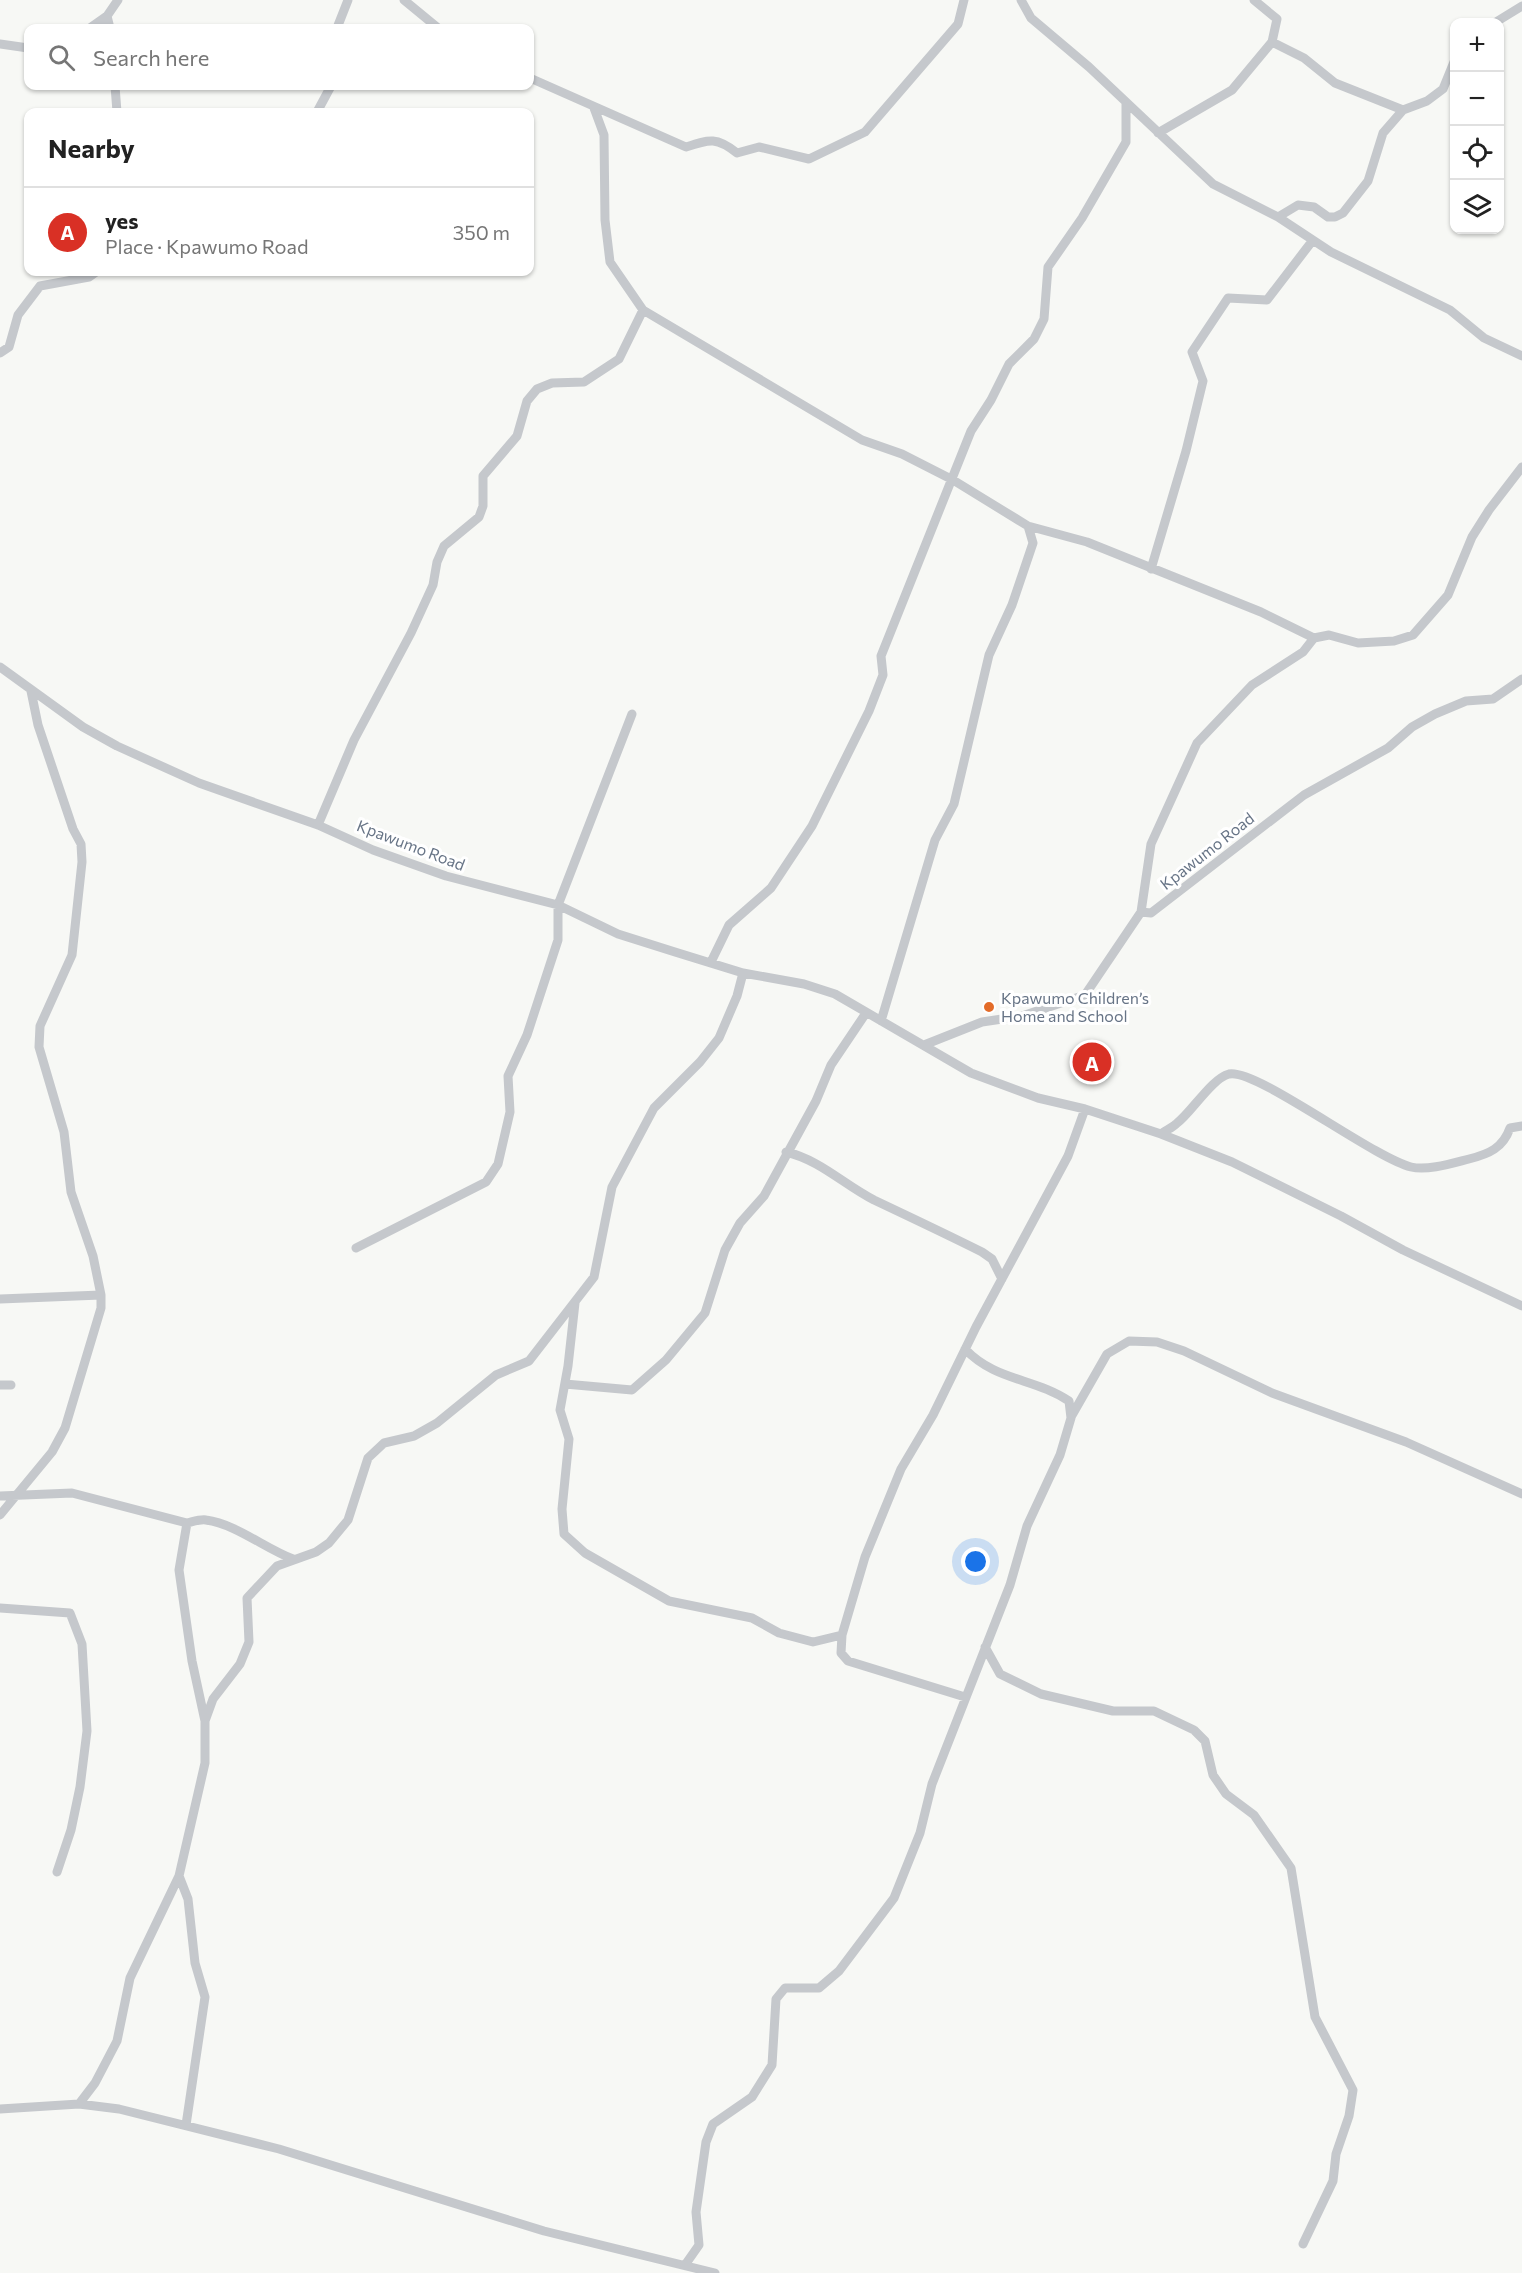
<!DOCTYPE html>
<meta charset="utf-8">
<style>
:root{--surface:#fff;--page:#f6f6f6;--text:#222;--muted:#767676;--line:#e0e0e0;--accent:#d93025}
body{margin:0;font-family:Commissioner,sans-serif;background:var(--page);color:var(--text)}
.controls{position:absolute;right:18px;top:18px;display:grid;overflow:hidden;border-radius:12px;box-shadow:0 2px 4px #0004}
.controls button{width:54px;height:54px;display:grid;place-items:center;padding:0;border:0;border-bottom:2px solid var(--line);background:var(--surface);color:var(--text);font:30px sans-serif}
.you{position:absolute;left:976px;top:1562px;width:21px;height:21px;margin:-15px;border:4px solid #fff;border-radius:50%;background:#1a73e8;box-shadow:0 0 0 9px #1a73e833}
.badge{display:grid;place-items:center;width:39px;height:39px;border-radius:50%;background:var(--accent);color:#fff;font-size:20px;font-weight:700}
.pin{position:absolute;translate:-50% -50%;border:3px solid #fff;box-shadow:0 2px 6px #0006}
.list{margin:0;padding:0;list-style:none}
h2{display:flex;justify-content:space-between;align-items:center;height:78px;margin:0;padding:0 24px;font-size:26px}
h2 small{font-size:20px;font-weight:400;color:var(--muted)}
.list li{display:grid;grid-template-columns:39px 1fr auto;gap:18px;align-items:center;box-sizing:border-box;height:90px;padding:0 24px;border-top:2px solid var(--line)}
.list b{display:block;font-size:22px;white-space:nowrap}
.list p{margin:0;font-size:20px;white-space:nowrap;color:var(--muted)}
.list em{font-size:20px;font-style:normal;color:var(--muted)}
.icon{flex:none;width:33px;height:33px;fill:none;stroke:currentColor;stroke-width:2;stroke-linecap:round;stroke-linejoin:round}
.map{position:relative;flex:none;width:1522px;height:2273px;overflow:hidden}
.search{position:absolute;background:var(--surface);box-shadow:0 2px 4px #0004;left:24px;top:24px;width:510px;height:66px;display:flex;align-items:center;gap:15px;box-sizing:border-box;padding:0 21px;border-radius:12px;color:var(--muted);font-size:22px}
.panel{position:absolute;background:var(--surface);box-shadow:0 2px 4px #0004;left:24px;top:108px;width:510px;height:168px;border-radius:12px}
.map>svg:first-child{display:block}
</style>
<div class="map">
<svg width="1522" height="2273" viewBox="0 0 1522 2273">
<rect width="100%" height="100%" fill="#f7f8f5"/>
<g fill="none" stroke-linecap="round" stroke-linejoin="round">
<path stroke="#c5c8cc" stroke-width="9" d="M404 0 438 28
M1021 0 1031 18 1089 67 1213 184 1278 217 1331 252 1450 310 1484 338 1522 356
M107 16 110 28
M1496 22 1522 6
M90 28 107 16 118 0
M337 28 348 0
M1272 42 1304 58 1335 83 1403 110
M0 44 28 48
M530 78 686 147C710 139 717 137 737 153L759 147 809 159 865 132 958 24 964 0
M115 86 117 112
M594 108 604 135 605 220 610 262 643 310 862 440 902 454 953 480 1028 526 1087 542 1261 612 1314 638
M317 112 331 86
M1158 133 1232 90 1272 42 1277 19 1254 0
M1278 217 1298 205 1314 207 1328 217H1335L1343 213 1368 181 1383 133 1403 110 1427 101 1443 89 1454 62
M0 353 9 347 18 315 40 286 89 277 96 272
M1151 569 1186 451 1203 381 1192 352 1228 298 1267 300 1313 240
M0 667 83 727 117 746 199 783 318 825 373 850 446 876 558 905 618 934 675 952 743 973 804 984 835 994 971 1073 1038 1098 1085 1109 1161 1134 1232 1162 1341 1216 1403 1250 1522 1306
M318 825 354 740 411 633 433 585 437 562 444 546 479 517 483 506V476L517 436 527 401 537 389 552 383 584 382 619 359 643 310
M1141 912 1151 844 1197 743 1252 685 1303 652 1314 638 1329 635 1358 643 1394 641 1413 635 1448 595 1472 537 1489 510 1522 467
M711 962 729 925 771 888 812 826 869 711 883 675 881 656 971 431 991 400 1009 364 1034 339 1044 319 1048 267 1082 218 1126 142V104
M881 1021 935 840 954 804 989 655 1012 605 1033 543 1028 526
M924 1045 982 1022 1022 1016 1085 995 1141 912 1151 913 1304 795 1388 748 1412 727 1435 714 1466 701 1493 699 1522 679
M1161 1134C1166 1130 1172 1128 1176 1124 1192 1112 1211 1079 1229 1074 1256 1068 1372 1157 1411 1167 1428 1171 1453 1163 1469 1159 1489 1154 1503 1148 1510 1128L1522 1126
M786 1152C820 1160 843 1184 874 1200 910 1217 946 1234 982 1252L992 1259 1002 1279
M356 1248 486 1182 498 1164 510 1112 508 1076 527 1035 558 940V905L632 714
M0 1299 101 1295
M575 1303 568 1366 560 1410 569 1439 562 1509 564 1534 585 1553 669 1601 752 1618 779 1633 813 1642 842 1635
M565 1384 632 1390 666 1360 705 1313 725 1250 740 1223 764 1196 816 1101 831 1065 866 1013
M0 1385H11
M1071 1417 1107 1354 1129 1341 1157 1342 1184 1351 1272 1393 1406 1442 1522 1494
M0 1496 72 1493 187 1523C192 1522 200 1519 206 1520 236 1524 264 1548 293 1559
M0 1515 52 1452 65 1428 101 1308V1295L93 1256 71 1192 64 1132 39 1047 40 1026 72 955 82 862 81 844 73 829 38 725 31 691
M187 1523 179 1570 192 1661 205 1721
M0 1608 70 1613 82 1644 87 1731 80 1787 71 1830 57 1872
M985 1647 1000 1674 1041 1694 1113 1711H1154L1194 1730 1205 1741 1213 1775 1226 1794 1254 1815 1291 1868 1315 2017 1353 2090 1349 2116 1336 2154 1333 2181 1303 2244
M965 1697 848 1661 841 1653 842 1635 865 1557 901 1469 933 1415 976 1327 1068 1156 1085 1109
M179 1876 188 1899 195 1963 205 1997 186 2125
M79 2104 95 2083 117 2041 130 1978 179 1876 205 1763V1721L213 1699 240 1664 249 1642 247 1598 277 1566 316 1552 329 1543 348 1520 368 1458 384 1443 414 1436 437 1423 496 1375 529 1361 594 1277 612 1187 654 1108 700 1062 719 1038 737 996 743 973
M0 2109 79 2104 119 2109 279 2149 544 2231 715 2273
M685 2265 699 2245 696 2212 706 2142 713 2124 752 2097 772 2065 776 1999 785 1988H819L839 1971 894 1898 920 1833 932 1784 1010 1585 1027 1526 1060 1455 1071 1418 1069 1401C1035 1378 995 1381 965 1349"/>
</g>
<circle fill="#e36c29" stroke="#fff" stroke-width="2" cx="989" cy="1007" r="6"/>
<g text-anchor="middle" stroke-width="6" stroke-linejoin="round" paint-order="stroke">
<g font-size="16" fill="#677486" stroke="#fff">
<text transform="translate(411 845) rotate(21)" y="6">Kpawumo Road</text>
<text transform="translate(1207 851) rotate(-38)" y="6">Kpawumo Road</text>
</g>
<g font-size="16" fill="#677486" stroke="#fff" text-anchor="start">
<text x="1001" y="1004">Kpawumo Children’s<tspan x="1001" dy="18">Home and School</tspan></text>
</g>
</g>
</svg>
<div class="controls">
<button>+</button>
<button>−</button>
<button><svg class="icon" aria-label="locate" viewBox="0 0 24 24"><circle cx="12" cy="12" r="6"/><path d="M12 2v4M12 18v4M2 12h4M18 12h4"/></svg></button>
<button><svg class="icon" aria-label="layers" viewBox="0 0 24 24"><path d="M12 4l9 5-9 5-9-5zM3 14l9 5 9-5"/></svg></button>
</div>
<div class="you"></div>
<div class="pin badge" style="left:1092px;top:1062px">A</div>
<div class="search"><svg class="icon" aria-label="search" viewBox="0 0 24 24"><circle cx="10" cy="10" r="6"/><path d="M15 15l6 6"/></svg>Search here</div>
<section class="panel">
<h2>Nearby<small></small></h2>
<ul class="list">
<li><span class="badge">A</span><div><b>yes</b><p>Place · Kpawumo Road</p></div><em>350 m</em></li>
</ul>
</section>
</div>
